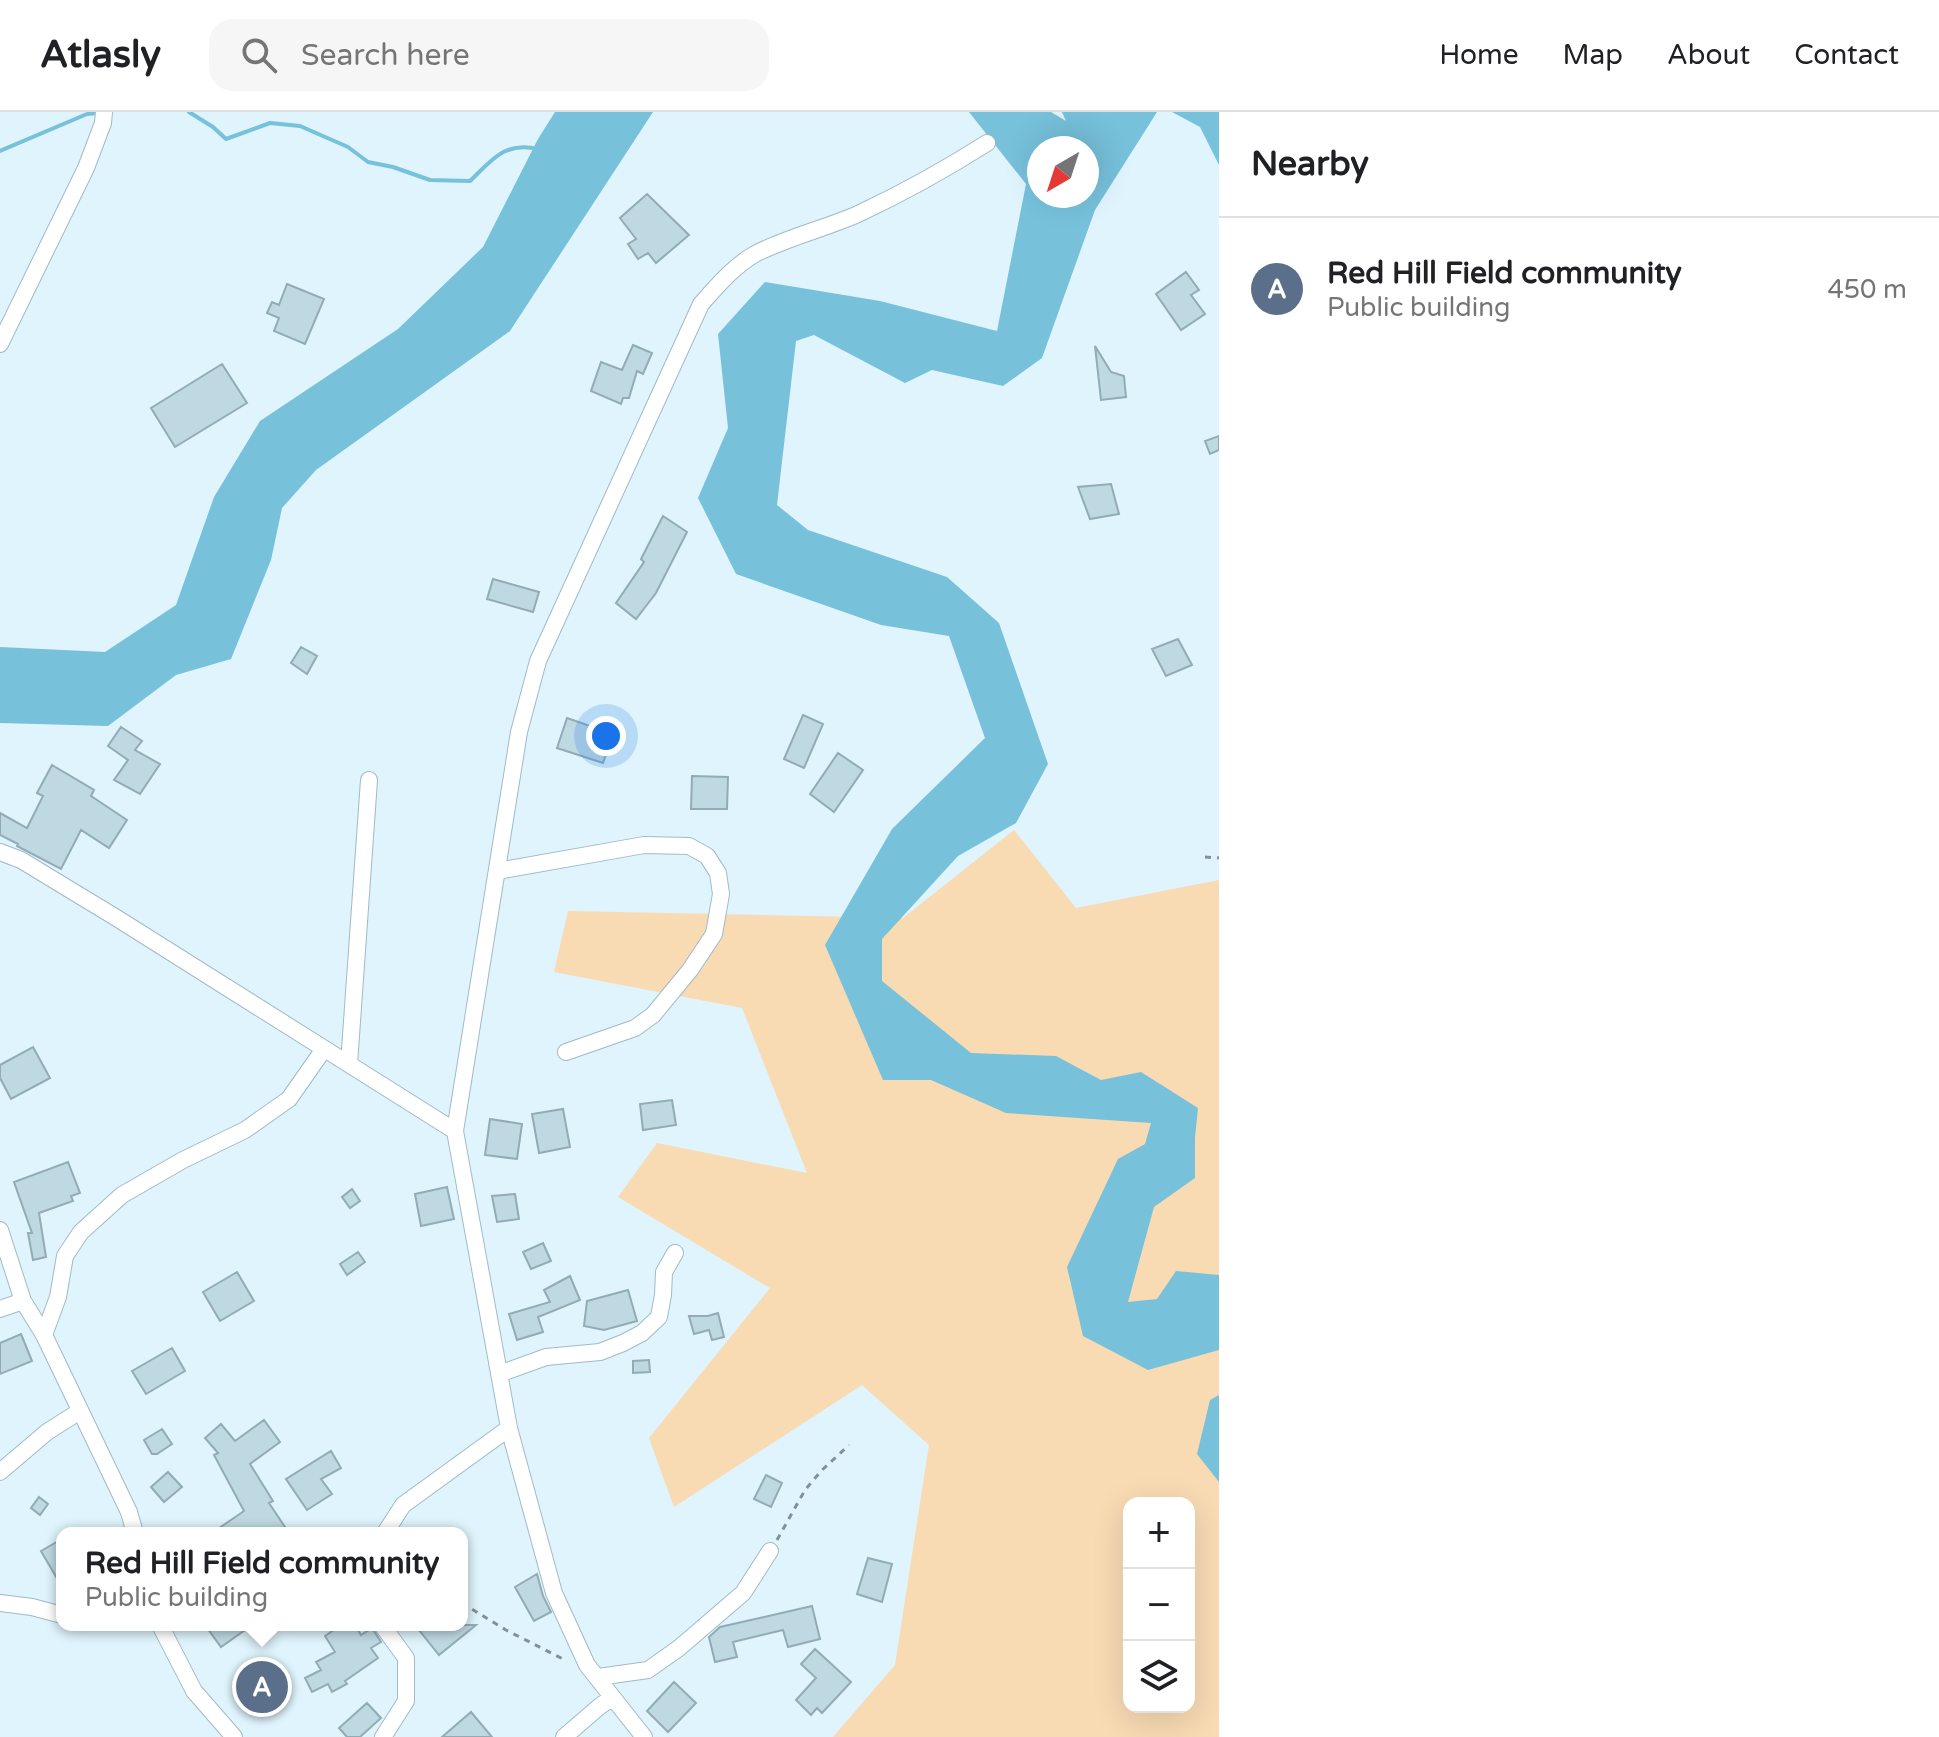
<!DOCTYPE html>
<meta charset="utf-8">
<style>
:root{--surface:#fff;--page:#f6f6f6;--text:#202124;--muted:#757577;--line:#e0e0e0;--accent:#db2777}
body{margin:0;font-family:"Varela Round",sans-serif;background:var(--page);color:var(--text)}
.controls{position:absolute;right:24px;bottom:24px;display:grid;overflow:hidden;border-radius:16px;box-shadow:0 8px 32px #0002}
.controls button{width:72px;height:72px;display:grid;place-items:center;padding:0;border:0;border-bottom:2px solid var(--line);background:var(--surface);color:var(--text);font:40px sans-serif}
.compass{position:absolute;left:1027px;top:24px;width:72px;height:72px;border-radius:50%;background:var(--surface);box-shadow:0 8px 32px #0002;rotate:219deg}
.you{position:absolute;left:606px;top:624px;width:28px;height:28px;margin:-20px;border:6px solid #fff;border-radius:50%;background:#1a73e8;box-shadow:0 0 0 12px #1a73e833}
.badge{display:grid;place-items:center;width:52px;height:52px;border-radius:50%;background:var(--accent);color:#fff;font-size:26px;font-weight:700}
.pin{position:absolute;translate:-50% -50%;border:4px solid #fff;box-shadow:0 2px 8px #0006}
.popup{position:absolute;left:56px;top:1415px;width:412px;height:104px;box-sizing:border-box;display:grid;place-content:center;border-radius:16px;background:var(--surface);filter:drop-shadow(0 2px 6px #0005);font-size:26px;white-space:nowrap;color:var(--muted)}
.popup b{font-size:30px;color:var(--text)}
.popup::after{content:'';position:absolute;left:50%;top:100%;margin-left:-16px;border:16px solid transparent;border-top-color:var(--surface)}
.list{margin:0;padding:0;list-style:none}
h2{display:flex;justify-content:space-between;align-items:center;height:104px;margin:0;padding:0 32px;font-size:34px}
h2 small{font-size:26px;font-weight:400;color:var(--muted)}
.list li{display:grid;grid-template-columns:52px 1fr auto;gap:24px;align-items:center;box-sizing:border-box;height:144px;padding:0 32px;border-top:2px solid var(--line)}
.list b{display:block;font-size:30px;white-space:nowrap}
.list p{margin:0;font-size:26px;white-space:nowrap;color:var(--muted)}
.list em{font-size:26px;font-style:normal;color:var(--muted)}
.icon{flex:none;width:44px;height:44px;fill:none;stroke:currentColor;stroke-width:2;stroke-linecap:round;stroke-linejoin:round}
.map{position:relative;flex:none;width:1219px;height:1625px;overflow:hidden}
header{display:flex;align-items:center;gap:48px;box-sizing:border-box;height:112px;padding:0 40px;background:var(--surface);border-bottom:2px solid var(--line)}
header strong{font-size:38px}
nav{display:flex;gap:44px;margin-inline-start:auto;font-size:28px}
.search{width:560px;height:72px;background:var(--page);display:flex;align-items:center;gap:20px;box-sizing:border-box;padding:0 28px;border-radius:24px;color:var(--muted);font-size:30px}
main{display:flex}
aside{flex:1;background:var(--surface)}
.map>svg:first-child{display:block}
</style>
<header>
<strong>Atlasly</strong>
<div class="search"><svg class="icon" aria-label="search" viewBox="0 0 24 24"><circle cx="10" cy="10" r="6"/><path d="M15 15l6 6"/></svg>Search here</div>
<nav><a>Home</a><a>Map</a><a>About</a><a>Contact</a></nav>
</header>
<main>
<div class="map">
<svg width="1219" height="1625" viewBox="0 0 1219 1625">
<rect width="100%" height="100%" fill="#dff4fc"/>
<path fill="#f8dab3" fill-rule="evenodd" d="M1014 718 1076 796 1219 768V1625H833L895 1553 929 1333 862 1273 674 1395 649 1326 770 1176 618 1085 657 1031 807 1061 742 896 554 860 568 799 903 806ZM1129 1391H1189V1595H1129Z"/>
<path fill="#77c1db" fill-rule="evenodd" d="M555 0H653L510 219 316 358 282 396 271 448 231 547 176 563 108 614 0 611V535L105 540 176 493 214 385 260 309 398 217 483 135 538 27Z
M969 0H1051L1066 9 1062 0H1157L1095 98 1042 246 1003 274 932 258 905 271 814 223 796 229 777 393 808 418 947 465 999 511 1048 652 1016 711 958 744 882 827V869L971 941 1056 944 1101 968 1141 960 1198 996 1195 1025V1066L1154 1095 1128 1190 1157 1187 1176 1159 1219 1163V1238L1148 1258 1083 1224 1067 1155 1118 1047 1145 1032 1151 1011 1006 1001 931 968H883L825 833 892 717 985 626 949 524 881 513 736 462 698 386 728 316 718 222 765 170 880 189 997 219 1026 72ZM1039 36H1087V84H1039Z
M1172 0H1219V53L1200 15Z
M1219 1283V1370L1197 1342 1210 1288Z"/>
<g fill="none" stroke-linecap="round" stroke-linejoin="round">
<path stroke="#77c1db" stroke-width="4" d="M189 0 213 15 226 27 270 11 300 14 348 35 368 50 393 55 430 68 470 69C492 48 505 29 538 37
M0 39 87 2 98 1"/>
</g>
<path fill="#bfd9e3" stroke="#92abb5" stroke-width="2" d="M647 82 689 123 656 151 648 141 638 147 628 132 636 127 620 106Z
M1186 160 1199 178 1191 183 1205 202 1181 218 1156 182Z
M287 172 324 187 305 232 274 219 279 206 267 201 272 190 279 193Z
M633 233 652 241 643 262 637 259 629 286H623L621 292 591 279 601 250 622 258Z
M1095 234 1111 260 1124 264 1126 285 1101 288Z
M222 252 247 291 175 335 151 296Z
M1219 324V338L1210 342 1205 329Z
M1111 372 1119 402 1090 407 1078 375Z
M663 404 687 420 656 481 636 507 616 491 644 450 641 447Z
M493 467 539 480 533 500 487 487Z
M1178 527 1192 553 1166 564 1152 537Z
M301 535 317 544 307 562 291 551Z
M803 603 823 612 804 656 784 647Z
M567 606 613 622 603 651 557 636Z
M121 615 142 629 135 638 160 652 140 682 114 668 128 648 108 634Z
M838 641 863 658 834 700 810 682Z
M52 653 94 678 91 684 127 708 109 736 81 718 61 757 17 734 18 732 0 723V701L27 716 43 684 37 681Z
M692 664 728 665 727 697H691Z
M33 935 50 966 11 987 0 966V953Z
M672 988 676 1013 643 1018 640 992Z
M563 997 570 1035 539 1041 532 1002Z
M490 1007 522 1012 517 1047 485 1043Z
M68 1050 80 1081 71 1084 73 1089 39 1101 46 1145 33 1148 28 1121H32L14 1070Z
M447 1075 454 1107 421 1114 415 1082Z
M352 1077 360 1089 350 1096 342 1085Z
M515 1082 519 1107 497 1110 492 1084Z
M543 1131 551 1149 531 1157 523 1140Z
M358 1140 365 1150 347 1163 340 1152Z
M237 1160 254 1189 220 1209 203 1180Z
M570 1164 580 1188 538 1205 543 1220 517 1228 509 1202 550 1190 544 1178Z
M628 1178 637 1209 604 1218 584 1214 587 1189Z
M718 1201 724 1225 712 1228 709 1218 694 1222 689 1204H708Z
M21 1222 32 1249 0 1262V1231Z
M172 1236 185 1259 146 1282 132 1259Z
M649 1248 650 1260 633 1261V1249Z
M264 1308 280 1330 250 1352 273 1389 269 1391 289 1421H212L244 1399 214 1343 218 1341 205 1326 221 1312 235 1329Z
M162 1317 172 1332 157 1342H152L144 1328Z
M331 1339 341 1356 321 1367 332 1382 307 1398 286 1367Z
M168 1360 182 1375 164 1390 151 1375Z
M766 1363 782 1371 771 1395 754 1387Z
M39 1385 48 1392 40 1403 31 1396Z
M62 1427V1475L41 1439Z
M868 1446 892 1452 882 1490 857 1482Z
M537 1462 543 1484 551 1500 534 1509 515 1475Z
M812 1494 820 1527 788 1535 783 1518 733 1530 737 1545 715 1550 709 1525 720 1515Z
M205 1513H252L221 1535Z
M341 1513H355L361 1523 372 1516 381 1530 371 1536 378 1546 345 1569 347 1572 332 1580 328 1572 312 1580 305 1566 321 1558 316 1550 335 1540 325 1524Z
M426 1513H476L439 1543 419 1518Z
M815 1537 851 1570 822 1601 817 1596 811 1603 796 1588 816 1566 801 1552Z
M674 1570 696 1591 668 1620 647 1599Z
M367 1591 381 1606 360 1625H347L339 1616Z
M471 1600 492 1625H442Z"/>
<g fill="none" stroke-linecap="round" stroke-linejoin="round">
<g stroke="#a1bac4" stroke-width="18">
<path id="minor" d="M0 232 86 56 103 11 104 0
M0 740 21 748 115 805 455 1019
M498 759 644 733 689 734 707 744 718 761 721 782 714 822 690 858 653 903 635 916 566 940
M349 952 369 668
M0 1118 23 1189 44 1223 129 1400 135 1421
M0 1197 23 1189
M44 1223 58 1185 65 1144 81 1120 122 1083 183 1048 245 1018 289 987 324 937
M499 1262 546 1245 600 1240 623 1231 642 1221 659 1205 663 1183 664 1160 675 1141
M0 1360 47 1320 80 1299
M385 1421 403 1393 509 1316
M0 1491 32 1495 62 1503
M160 1513 194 1579 234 1625
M382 1513 406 1546V1589L383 1625
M598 1565 648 1558 679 1536 743 1481 770 1439
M564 1625 600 1594 612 1586
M644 1625 587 1553 554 1481 509 1316 455 1019 519 620 538 549 701 192C717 174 734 154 755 142 788 125 824 117 858 102 903 81 946 57 987 31"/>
</g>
<path stroke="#819197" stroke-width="3" stroke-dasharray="6 6" stroke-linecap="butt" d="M1205 745 1219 746
M777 1428 805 1378 821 1359 849 1333
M462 1491 506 1518 567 1549"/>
<use href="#minor" stroke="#fff" stroke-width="16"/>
</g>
</svg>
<div class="controls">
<button>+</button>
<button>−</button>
<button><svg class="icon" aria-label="layers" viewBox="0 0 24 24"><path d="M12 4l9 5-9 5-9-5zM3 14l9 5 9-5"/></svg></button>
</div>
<svg class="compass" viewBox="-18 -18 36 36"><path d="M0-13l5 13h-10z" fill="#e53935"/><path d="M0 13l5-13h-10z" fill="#757577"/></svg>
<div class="you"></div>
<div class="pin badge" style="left:262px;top:1575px;background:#5c6f8a">A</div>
<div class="popup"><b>Red Hill Field community</b>Public building</div>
</div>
<aside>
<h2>Nearby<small></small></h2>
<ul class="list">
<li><span class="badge" style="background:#5c6f8a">A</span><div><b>Red Hill Field community</b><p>Public building</p></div><em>450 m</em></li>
</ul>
</aside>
</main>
